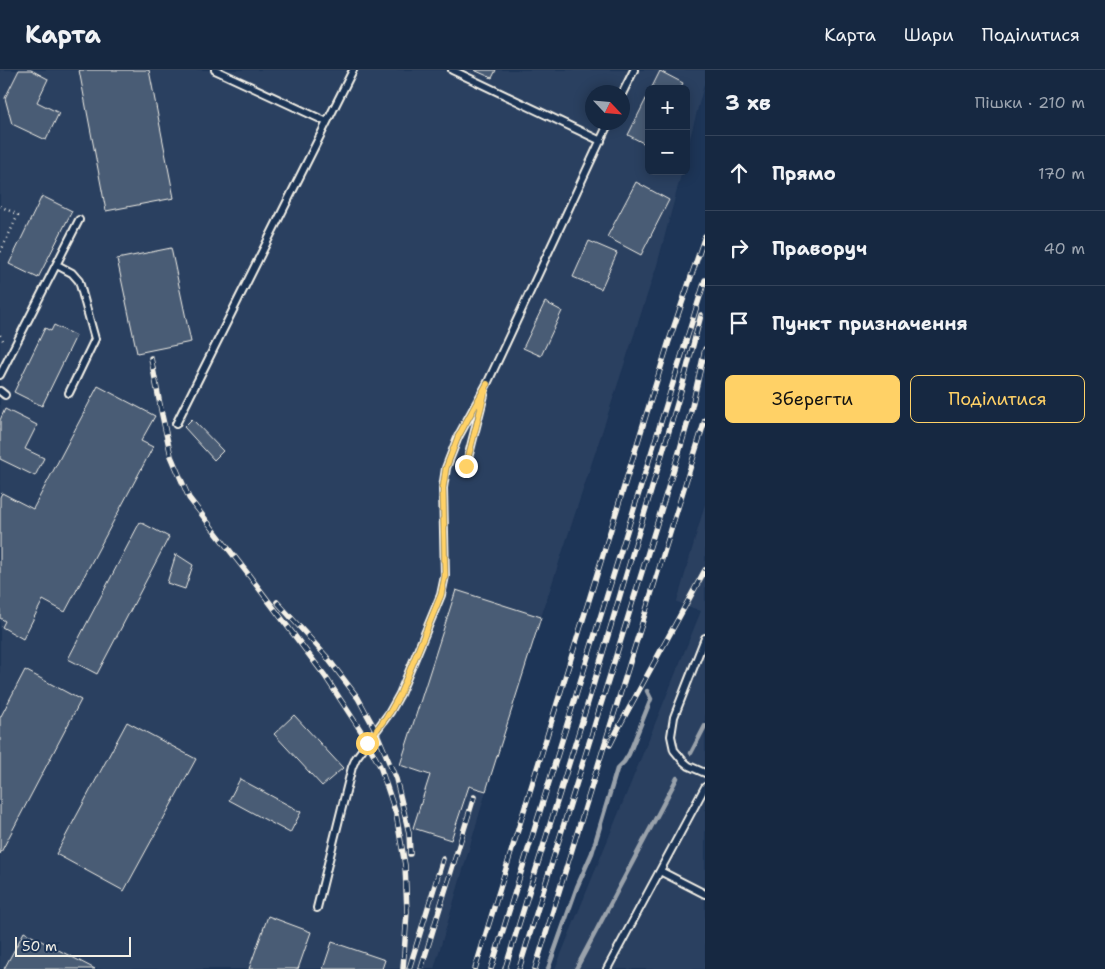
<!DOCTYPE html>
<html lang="uk">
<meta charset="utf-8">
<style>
:root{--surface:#162841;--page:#23344c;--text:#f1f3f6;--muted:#9ea6b1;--line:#35445a;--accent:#ffd166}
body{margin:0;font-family:"Shantell Sans",sans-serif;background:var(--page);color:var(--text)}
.controls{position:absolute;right:15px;top:15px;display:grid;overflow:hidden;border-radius:8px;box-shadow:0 2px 12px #0003}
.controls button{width:45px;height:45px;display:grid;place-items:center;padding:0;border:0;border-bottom:1px solid var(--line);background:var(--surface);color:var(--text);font:25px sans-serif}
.compass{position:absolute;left:585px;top:15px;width:45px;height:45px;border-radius:50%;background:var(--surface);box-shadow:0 2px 12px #0003;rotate:116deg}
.scale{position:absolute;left:15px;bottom:12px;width:116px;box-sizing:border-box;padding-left:5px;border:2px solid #f4f1e8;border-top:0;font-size:14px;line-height:18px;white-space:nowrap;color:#f4f1e8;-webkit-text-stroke:4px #1d3557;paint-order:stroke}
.stop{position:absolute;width:15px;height:15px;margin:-11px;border:4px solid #ffd166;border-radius:50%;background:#fff}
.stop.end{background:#ffd166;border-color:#fff;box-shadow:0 1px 5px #0008}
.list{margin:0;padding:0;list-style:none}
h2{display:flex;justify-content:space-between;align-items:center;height:65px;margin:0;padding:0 20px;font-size:21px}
h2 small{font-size:16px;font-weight:400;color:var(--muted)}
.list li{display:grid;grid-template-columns:32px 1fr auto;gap:15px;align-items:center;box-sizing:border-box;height:75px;padding:0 20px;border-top:1px solid var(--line)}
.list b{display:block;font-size:19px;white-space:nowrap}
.list em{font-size:16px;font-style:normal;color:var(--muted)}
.actions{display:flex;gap:10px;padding:15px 20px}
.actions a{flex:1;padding:11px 0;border:1px solid var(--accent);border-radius:8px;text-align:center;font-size:18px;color:var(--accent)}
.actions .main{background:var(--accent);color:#111}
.icon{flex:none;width:28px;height:28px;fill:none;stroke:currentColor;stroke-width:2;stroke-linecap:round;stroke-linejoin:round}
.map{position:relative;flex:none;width:705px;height:899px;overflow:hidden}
header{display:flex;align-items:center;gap:30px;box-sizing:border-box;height:70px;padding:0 25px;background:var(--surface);border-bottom:1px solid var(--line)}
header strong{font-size:24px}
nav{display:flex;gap:28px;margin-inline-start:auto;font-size:18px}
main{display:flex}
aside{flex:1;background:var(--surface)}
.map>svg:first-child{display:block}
</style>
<header>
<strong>Карта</strong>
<nav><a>Карта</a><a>Шари</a><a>Поділитися</a></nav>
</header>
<main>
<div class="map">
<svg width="705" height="899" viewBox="0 0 705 899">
<rect width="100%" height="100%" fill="#1d3557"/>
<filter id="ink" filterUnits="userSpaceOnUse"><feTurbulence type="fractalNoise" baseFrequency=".02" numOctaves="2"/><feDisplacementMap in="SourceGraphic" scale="10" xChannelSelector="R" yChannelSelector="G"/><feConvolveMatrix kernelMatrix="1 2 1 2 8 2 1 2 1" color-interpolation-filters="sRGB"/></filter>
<g filter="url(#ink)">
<path fill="#2a4060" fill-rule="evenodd" d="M0 0H705V11L686 83V19H649V101H682L657 195 541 547 486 721 434 899H0ZM592 22H622V52H592Z
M705 434V899H555L701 541 677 532Z"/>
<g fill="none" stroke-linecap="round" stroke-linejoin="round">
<path stroke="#9aa2ab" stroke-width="4.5" d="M691 683 705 656
M548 899 577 817 592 783 617 699 624 692 629 684 651 629 647 621
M576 899 677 708"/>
</g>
<path fill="#485b74" stroke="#f4f1e8" d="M19 0H31L48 9 37 32 59 43 46 70 12 54 5 28Z
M79 0H149L174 128 106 141Z
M474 0H496L492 8Z
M660 1 683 13 680 19H651Z
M649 23V76L628 65Z
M636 112 669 130 641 185 607 167Z
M42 126 72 141 38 208 9 194Z
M589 171 617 183 601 219 573 207Z
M171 178 191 272 137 283 117 189Z
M545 232 562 241 541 286 523 278Z
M54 255 76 266 42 336 14 322 45 258 51 261Z
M98 316 155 346 141 371 153 377 65 542 43 530 23 569 2 557 5 551 0 548V427L2 423 33 439Z
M5 339 37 355 25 379 44 388 35 406 0 389V350Z
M192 349 223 381 214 390 184 357Z
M140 452 169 467 97 604 68 589Z
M176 484 193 495 185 519 167 513Z
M456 520 541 547 486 721 469 716 451 770 413 758 430 705 400 695Z
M25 600 81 630 0 784V648Z
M294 645 343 698 322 716 274 664Z
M127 652 196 689 124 821 56 784Z
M240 709 301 742 290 763 229 730Z
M268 846 311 862 298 899H249Z
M24 862 95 899H4Z
M332 872 385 890 382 899H323Z"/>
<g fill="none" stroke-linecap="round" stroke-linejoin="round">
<g stroke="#f4f1e8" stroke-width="10">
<path id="service" d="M215 0 327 52
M452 0 601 71
M622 24 634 0
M57 195 72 203 79 211 95 269 69 323
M0 305 79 150
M0 321 5 325
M176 354 353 0
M466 396 484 325
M705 568 674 647 671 666 674 680 683 691 689 696 705 703
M660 801 705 824
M317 838 352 697 356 688 390 642 400 624 441 525 445 506 443 418 446 398 458 367 487 314 609 52
M607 899 705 717"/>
</g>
<path stroke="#f4f1e8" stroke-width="2.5" stroke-dasharray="1 4" stroke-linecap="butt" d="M0 136 18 145 0 183
M0 265 4 272"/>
<use href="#service" stroke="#1d3557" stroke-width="6"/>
<g stroke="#f4f1e8" stroke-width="5.5">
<path id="rail" d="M151 288 162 345 171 386 189 428 248 504 325 606 361 661 380 696 396 744 405 795 407 842 403 899
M277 532 326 586 358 628 376 661 396 709 409 763 410 784
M610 675 621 653 705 500
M409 899 443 789
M421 899 474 727
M475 899 669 271 705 166
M491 899 705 210
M505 899 590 626 682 317 701 245
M519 899 680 379 690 345 705 279
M535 899 705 350"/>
</g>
<use href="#rail" stroke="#1d3557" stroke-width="4" stroke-dasharray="11" stroke-linecap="butt"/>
</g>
</g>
<g fill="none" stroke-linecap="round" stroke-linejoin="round" filter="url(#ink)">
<path stroke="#ffd166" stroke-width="6" d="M367 673 390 642 400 624 441 525 445 506 443 418 446 398 458 367 487 314 466 396"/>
</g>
</svg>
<div class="controls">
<button>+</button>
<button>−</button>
</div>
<svg class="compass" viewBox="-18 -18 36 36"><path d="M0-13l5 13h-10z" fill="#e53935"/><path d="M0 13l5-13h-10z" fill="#9ea6b1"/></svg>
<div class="scale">50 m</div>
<div class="stop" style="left:367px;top:673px"></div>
<div class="stop end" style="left:466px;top:396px"></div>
</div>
<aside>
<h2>3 хв<small>Пішки · 210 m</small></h2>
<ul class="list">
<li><svg class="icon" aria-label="ahead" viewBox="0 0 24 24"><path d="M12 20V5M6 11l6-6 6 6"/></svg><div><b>Прямо</b></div><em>170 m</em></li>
<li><svg class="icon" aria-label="right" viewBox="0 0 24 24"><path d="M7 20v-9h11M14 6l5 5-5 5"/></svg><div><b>Праворуч</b></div><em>40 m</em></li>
<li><svg class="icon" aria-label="arrive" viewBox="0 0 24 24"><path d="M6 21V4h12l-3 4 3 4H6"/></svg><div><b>Пункт призначення</b></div></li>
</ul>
<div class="actions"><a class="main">Зберегти</a><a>Поділитися</a></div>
</aside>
</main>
